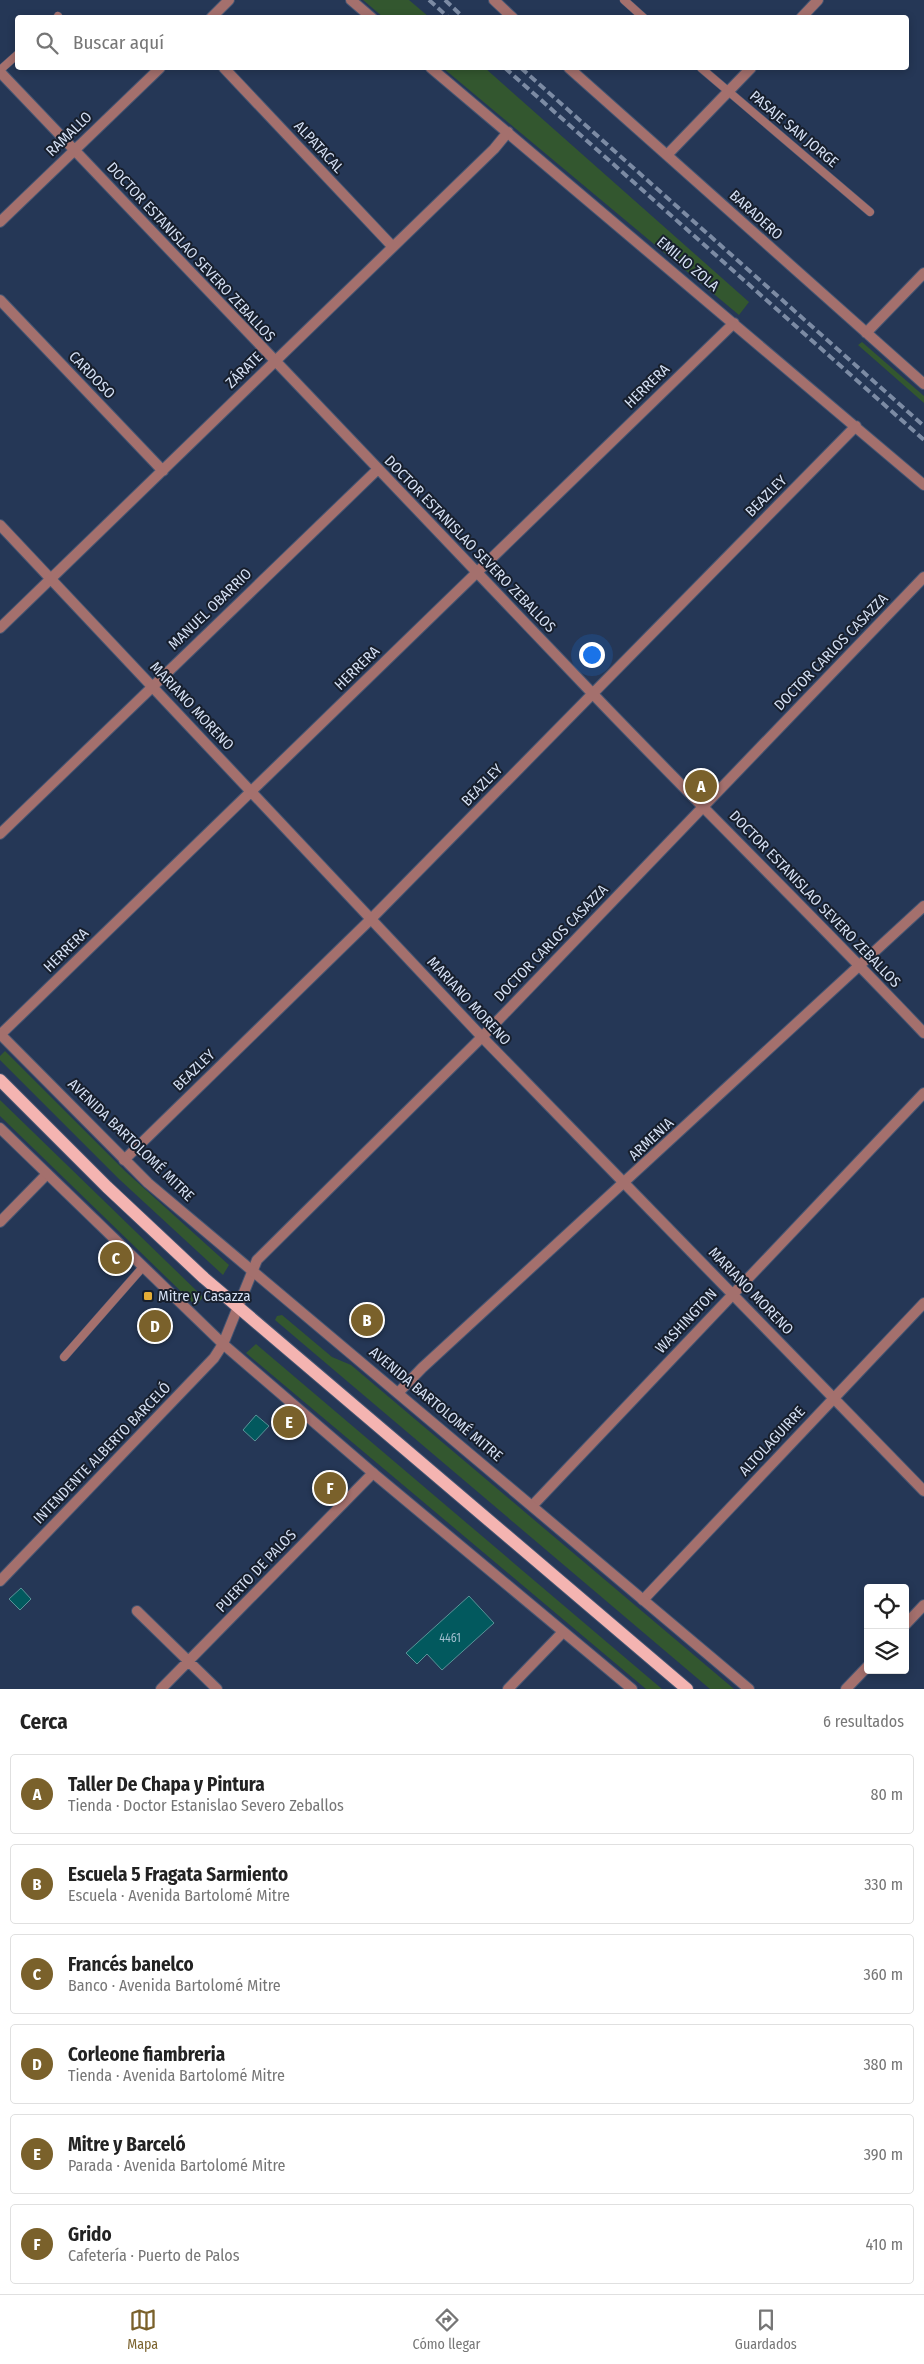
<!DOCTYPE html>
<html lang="es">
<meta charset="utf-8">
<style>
:root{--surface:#fff;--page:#f2f2f2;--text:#222;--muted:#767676;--line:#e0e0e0;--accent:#7a612b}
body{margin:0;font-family:"Fira Sans Condensed",sans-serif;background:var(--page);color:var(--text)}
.controls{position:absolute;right:15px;bottom:15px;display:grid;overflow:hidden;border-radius:5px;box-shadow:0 2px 8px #0003}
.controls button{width:45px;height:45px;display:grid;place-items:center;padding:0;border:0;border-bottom:1px solid var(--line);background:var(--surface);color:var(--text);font:25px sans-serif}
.you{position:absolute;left:591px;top:654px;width:18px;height:18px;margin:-12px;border:4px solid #fff;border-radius:50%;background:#1a73e8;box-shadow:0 0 0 8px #1a73e833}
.badge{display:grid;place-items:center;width:32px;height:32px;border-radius:50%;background:var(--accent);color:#fff;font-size:16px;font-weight:700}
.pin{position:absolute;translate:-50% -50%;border:2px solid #fff;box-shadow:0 1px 5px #0006}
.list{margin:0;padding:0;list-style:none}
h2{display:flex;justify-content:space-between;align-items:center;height:65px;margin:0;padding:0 20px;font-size:21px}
h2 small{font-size:16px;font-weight:400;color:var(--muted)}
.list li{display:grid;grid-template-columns:32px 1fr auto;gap:15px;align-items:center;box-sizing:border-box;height:80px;margin:0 10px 10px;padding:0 10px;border:1px solid var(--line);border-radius:5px}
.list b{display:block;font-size:19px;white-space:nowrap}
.list p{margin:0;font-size:16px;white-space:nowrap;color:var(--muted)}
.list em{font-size:16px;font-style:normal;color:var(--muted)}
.icon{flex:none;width:28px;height:28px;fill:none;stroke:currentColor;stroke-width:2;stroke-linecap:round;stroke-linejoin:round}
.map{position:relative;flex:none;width:924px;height:1689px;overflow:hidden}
.search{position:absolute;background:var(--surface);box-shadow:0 2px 8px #0003;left:15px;right:15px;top:15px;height:55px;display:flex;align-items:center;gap:12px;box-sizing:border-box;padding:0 18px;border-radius:5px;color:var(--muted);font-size:19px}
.sheet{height:605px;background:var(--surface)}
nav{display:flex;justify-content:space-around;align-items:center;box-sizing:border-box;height:70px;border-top:1px solid var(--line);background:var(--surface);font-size:14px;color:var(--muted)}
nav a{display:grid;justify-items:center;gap:2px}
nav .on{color:var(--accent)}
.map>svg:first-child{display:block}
</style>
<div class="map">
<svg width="924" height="1689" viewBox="0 0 924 1689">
<rect width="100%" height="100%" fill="#253756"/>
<path fill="#33572f" d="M363 0H409L429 17H383Z
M443 68H485L749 302 739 315Z
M862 342 924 396V403L858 345Z
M5 1051 126 1172 229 1265 223 1275 119 1179 0 1060V1056Z
M0 1100 203 1297 196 1306 0 1116Z
M282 1315 332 1357 351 1365 734 1689H710L275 1320 277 1316Z
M256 1344 662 1689H646L246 1353Z"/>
<path fill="#02595e" stroke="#5a9398" d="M256 1415 269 1426 255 1441 243 1430Z
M21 1588 31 1599 20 1610 9 1599Z
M469 1596 494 1623 442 1670 427 1654 417 1664 406 1653Z"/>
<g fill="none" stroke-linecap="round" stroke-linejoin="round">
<g stroke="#445572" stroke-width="9">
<path id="service" d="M624 0 644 18
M57 18 58 16
M701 68 870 212
M0 70 18 54
M64 1357 142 1268"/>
</g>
<g stroke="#445572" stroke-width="12">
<path id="minor" d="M351 0 372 18
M494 0 513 18
M211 18 229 0
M801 18 818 0
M224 68 392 246
M431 68 924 485
M569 68 924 384
M0 72C197 279 394 486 592 693 701 807 815 918 924 1033
M667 155 751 68
M0 222 160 68
M0 300 163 471
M866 333 924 273
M0 525 482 1037 924 1491
M0 628 494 149 508 132
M0 834 377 470
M0 1035 734 323
M124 1160 372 918 856 426
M0 1222 47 1174
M398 1393 422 1368 924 906
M533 1505 924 1093
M0 1581 214 1358 223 1344 257 1260 482 1037 924 577
M643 1600 924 1303
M137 1611 217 1689
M905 1625 924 1605
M161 1689 373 1473
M508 1689 563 1632
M846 1689 868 1666"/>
</g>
<g stroke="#445572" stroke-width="12">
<path id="tertiary" d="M0 1034 148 1183 749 1689
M0 1128 223 1344 373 1473 632 1689"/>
</g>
<g stroke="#445572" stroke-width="14">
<path id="primary" d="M0 1080 107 1187 204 1278 687 1689"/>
</g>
<use href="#service" stroke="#a4706d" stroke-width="8"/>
<use href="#minor" stroke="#a4706d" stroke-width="10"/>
<use href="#tertiary" stroke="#a4706d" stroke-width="10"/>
<use href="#primary" stroke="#f4b4b1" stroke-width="12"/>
<path stroke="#7c8ba4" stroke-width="4" stroke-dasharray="8 4" stroke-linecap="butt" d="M429 0 449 18
M445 0 464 18
M505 68 924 440
M521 68 924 426"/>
</g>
<rect fill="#e5ad36" stroke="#171f2d" stroke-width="2" x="143" y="1291" width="10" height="10" rx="2.5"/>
<g text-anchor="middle" stroke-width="4" stroke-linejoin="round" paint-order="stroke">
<g font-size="12" fill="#a0bece">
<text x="450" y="1642">4461</text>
</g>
<g font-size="15" fill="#d4dff3" stroke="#171f2d">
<text transform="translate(794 129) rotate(40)" y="5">PASAJE SAN JORGE</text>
<text transform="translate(69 134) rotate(-44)" y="5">RAMALLO</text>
<text transform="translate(319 147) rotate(47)" y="5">ALPATACAL</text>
<text transform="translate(756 215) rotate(42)" y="5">BARADERO</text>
<text transform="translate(191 252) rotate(47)" y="5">DOCTOR ESTANISLAO SEVERO ZEBALLOS</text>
<text transform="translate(688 264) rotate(40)" y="5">EMILIO ZOLA</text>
<text transform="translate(244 370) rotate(-44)" y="5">ZÁRATE</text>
<text transform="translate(92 375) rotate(46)" y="5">CARDOSO</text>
<text transform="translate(647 386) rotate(-44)" y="5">HERRERA</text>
<text transform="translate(766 496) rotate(-45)" y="5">BEAZLEY</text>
<text transform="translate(470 544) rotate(46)" y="5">DOCTOR ESTANISLAO SEVERO ZEBALLOS</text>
<text transform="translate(210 609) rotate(-44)" y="5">MANUEL OBARRIO</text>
<text transform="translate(831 652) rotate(-46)" y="5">DOCTOR CARLOS CASAZZA</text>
<text transform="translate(357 668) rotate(-44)" y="5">HERRERA</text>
<text transform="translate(192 706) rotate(47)" y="5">MARIANO MORENO</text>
<text transform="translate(482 785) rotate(-46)" y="5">BEAZLEY</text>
<text transform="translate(815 899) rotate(46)" y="5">DOCTOR ESTANISLAO SEVERO ZEBALLOS</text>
<text transform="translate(551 943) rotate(-46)" y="5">DOCTOR CARLOS CASAZZA</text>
<text transform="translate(66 950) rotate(-44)" y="5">HERRERA</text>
<text transform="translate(469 1001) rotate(47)" y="5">MARIANO MORENO</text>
<text transform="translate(194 1070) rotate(-44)" y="5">BEAZLEY</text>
<text transform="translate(651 1139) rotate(-43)" y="5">ARMENIA</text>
<text transform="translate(131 1140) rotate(44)" y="5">AVENIDA BARTOLOMÉ MITRE</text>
<text transform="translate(751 1291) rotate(46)" y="5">MARIANO MORENO</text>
<text transform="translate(686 1321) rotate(-47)" y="5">WASHINGTON</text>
<text transform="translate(436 1404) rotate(40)" y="5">AVENIDA BARTOLOMÉ MITRE</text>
<text transform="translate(772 1441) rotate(-47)" y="5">ALTOLAGUIRRE</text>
<text transform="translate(102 1453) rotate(-46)" y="5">INTENDENTE ALBERTO BARCELÓ</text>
<text transform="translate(256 1571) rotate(-46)" y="5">PUERTO DE PALOS</text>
</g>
<g font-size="15" fill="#d4dff3" stroke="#171f2d" text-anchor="start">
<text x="158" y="1301">Mitre y Casazza</text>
</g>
</g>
</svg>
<div class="controls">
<button><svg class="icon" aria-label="locate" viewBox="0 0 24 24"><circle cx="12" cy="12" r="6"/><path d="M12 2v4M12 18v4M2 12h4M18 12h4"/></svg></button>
<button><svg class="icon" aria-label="layers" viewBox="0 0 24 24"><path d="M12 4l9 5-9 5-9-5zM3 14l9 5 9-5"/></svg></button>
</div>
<div class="you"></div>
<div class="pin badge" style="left:701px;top:786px">A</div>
<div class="pin badge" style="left:367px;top:1320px">B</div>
<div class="pin badge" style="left:116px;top:1258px">C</div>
<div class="pin badge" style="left:155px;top:1326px">D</div>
<div class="pin badge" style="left:289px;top:1422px">E</div>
<div class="pin badge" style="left:330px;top:1488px">F</div>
<div class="search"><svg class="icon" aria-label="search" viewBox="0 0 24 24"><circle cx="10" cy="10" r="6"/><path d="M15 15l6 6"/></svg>Buscar aquí</div>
</div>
<section class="sheet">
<h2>Cerca<small>6 resultados</small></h2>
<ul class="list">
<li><span class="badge">A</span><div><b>Taller De Chapa y Pintura</b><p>Tienda · Doctor Estanislao Severo Zeballos</p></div><em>80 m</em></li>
<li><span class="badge">B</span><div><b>Escuela 5 Fragata Sarmiento</b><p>Escuela · Avenida Bartolomé Mitre</p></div><em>330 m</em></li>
<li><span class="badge">C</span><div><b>Francés banelco</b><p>Banco · Avenida Bartolomé Mitre</p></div><em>360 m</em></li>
<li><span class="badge">D</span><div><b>Corleone fiambreria</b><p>Tienda · Avenida Bartolomé Mitre</p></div><em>380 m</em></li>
<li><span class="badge">E</span><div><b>Mitre y Barceló</b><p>Parada · Avenida Bartolomé Mitre</p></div><em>390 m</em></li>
<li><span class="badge">F</span><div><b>Grido</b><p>Cafetería · Puerto de Palos</p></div><em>410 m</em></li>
</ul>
</section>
<nav>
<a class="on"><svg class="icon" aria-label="map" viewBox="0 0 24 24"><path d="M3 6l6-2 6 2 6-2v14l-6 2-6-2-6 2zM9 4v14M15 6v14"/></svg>Mapa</a>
<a><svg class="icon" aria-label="directions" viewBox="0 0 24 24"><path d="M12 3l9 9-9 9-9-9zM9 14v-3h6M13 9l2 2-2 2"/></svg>Cómo llegar</a>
<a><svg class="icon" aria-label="saved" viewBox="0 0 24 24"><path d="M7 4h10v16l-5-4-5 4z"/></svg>Guardados</a>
</nav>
